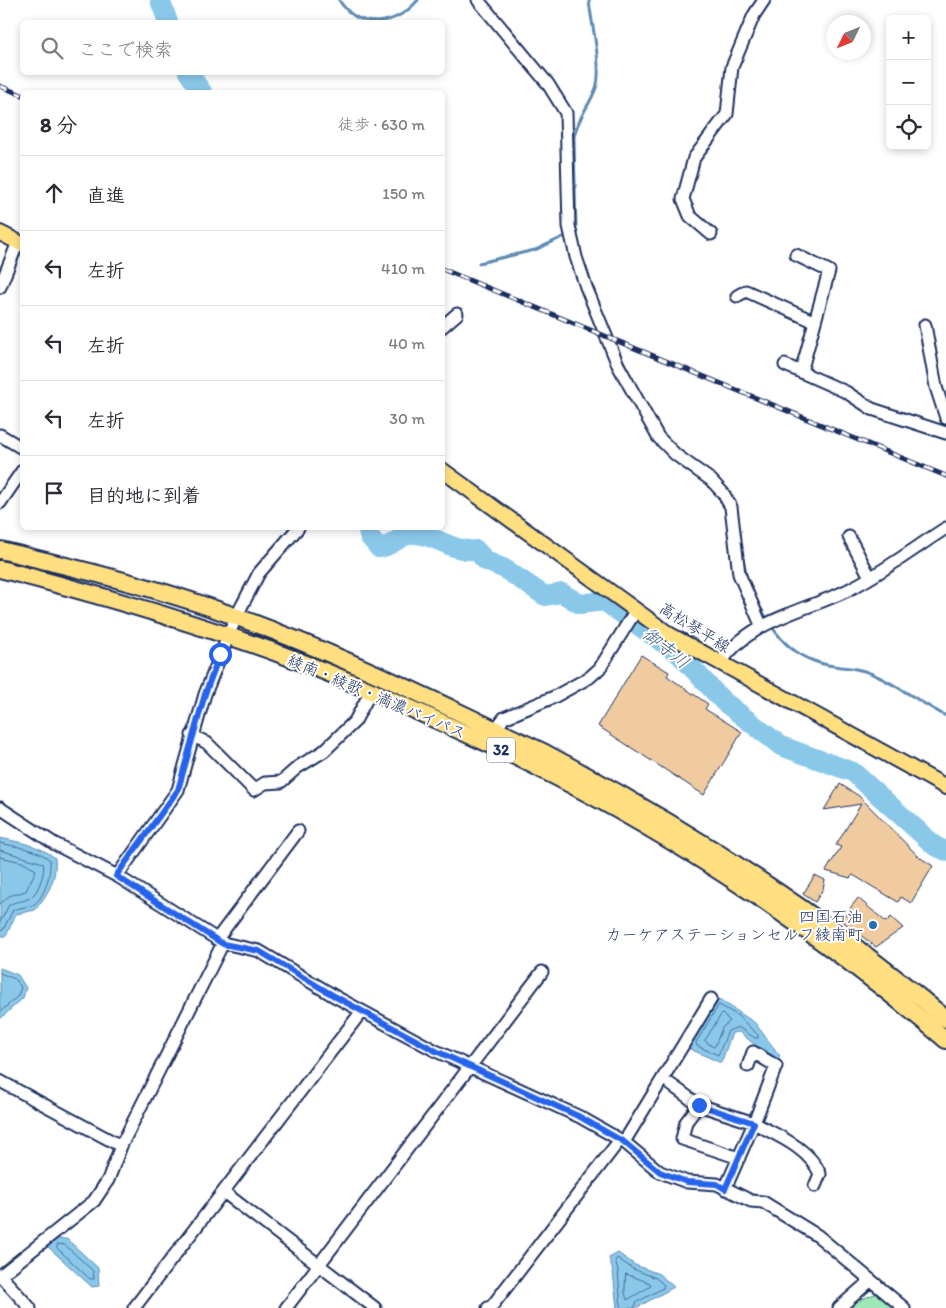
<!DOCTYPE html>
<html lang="ja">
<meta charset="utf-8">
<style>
:root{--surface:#fff;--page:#f2f2f3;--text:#2b2b33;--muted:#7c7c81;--line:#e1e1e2}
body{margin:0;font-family:Itim,"Klee One",sans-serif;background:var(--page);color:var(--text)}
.controls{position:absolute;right:15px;top:15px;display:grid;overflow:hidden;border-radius:8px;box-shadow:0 2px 8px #0003}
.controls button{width:45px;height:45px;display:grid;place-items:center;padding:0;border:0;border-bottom:1px solid var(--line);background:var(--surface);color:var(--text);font:25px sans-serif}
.compass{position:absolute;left:826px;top:15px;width:45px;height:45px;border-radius:50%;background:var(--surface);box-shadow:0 2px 8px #0003;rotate:227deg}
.stop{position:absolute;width:15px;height:15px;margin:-11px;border:4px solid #2563eb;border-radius:50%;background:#fff}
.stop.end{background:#2563eb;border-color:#fff;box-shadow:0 1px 5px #0008}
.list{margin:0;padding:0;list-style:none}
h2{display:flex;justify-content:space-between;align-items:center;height:65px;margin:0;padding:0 20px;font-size:21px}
h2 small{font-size:16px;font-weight:400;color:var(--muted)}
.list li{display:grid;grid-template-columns:32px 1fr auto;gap:15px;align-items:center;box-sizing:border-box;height:75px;padding:0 20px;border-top:1px solid var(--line)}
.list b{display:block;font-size:19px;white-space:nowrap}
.list em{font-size:16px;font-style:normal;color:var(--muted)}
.icon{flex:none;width:28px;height:28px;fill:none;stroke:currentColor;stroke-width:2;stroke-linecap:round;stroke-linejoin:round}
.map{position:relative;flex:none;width:946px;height:1308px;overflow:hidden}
.search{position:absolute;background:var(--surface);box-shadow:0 2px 8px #0003;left:20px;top:20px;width:425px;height:55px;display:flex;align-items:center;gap:12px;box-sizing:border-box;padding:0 18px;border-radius:8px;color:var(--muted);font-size:19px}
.panel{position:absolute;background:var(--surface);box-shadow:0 2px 8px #0003;left:20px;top:90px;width:425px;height:440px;border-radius:8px}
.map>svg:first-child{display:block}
</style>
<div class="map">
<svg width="946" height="1308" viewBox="0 0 946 1308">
<rect width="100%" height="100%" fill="#fff"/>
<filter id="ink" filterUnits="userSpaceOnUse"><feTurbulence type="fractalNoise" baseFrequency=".02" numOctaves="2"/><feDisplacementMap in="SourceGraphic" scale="10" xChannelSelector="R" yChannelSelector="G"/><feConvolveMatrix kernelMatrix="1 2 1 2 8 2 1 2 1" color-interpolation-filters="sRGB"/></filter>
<g filter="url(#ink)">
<path fill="#9fe8b6" stroke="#5d8c8a" d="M877 1293 894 1308H845L847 1305Z"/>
<path fill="#8ac8ea" stroke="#5e8bb2" d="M0 838C18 842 40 845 55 858 57 879 48 894 35 910L16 914 6 936H0Z
M0 968 18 975 26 988 23 998 0 1019Z
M716 997 755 1023 780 1056 775 1061 739 1032 732 1033 721 1063 688 1048Z
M58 1239H67L98 1268 99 1286 92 1287 46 1245Z
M618 1253 635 1265 659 1274 674 1287 636 1308H617L613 1272 609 1258Z"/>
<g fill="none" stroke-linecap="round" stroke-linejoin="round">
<path stroke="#476c96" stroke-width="1" d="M0 843C16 847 38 849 50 860 51 873 45 898 33 905 27 908 19 907 13 910L3 930 0 931
M0 850 43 863C46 871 38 895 28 899 22 902 15 901 9 905L0 922
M0 857 22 862 36 870 26 891 9 896 0 904
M0 973 15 979 21 987 18 996 0 1012
M719 1005 737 1015 758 1035V1038H755L738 1027 728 1031 718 1055 697 1046 696 1043Z
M722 1014 730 1021 722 1028 715 1046 713 1047 705 1041Z
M58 1244 65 1245 93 1271 94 1279H90L57 1248Z
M626 1274 650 1283 651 1286 627 1300 625 1293Z
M621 1308 618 1271 615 1261 617 1258 633 1269 656 1278 664 1285 663 1288 637 1302 634 1308"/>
<path stroke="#5e8bb2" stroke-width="3" d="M339 0C359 32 396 26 418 0
M576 233 574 137C577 119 590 105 596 88 603 67 591 23 589 0
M479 263 535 250 563 237
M589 280 602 312
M615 343 631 378
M737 511 741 547
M743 558 747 579
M753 592C769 627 787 657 828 665 842 668 857 667 870 673 897 684 920 703 946 716"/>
<path stroke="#8ac8ea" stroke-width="20" d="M160 0 168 22
M188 72 202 92
M368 528 369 536 379 548C393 547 401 533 415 534 436 535 455 553 476 550L486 561 505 569 545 596 562 593 580 604 604 601 679 654 723 701 781 746 853 772 935 846 946 851"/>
</g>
<path fill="#f0cba0" stroke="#1b2f5e" d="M641 655 669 672 667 676 708 704 705 709 742 732 704 795 598 726Z
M840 784 859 796 919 857 933 866 911 903 901 897 898 902 853 875 850 878 826 871 841 847 836 845 861 804 824 810Z
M815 875 825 880 823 889 815 902 803 894Z
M858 898 886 922 891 917 903 928 876 947 841 920Z"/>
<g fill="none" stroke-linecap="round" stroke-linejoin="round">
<g stroke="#1b2f5e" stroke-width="15">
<path id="minor" d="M478 0 548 84 566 113 569 226 576 257 586 287 618 365 658 437 676 455 711 480 723 493 731 507 739 574 762 627
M711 234 690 216 683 199 694 158 727 114 732 67 754 15 764 0
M796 255 829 271 801 372
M0 287 18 242
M737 296 746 291 813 321
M925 325 936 387 946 418
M442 327 457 314
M785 365 846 392 872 409 946 433
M0 435 22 448
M0 503 22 471
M849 537 870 577
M720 664C747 621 802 612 846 591 881 574 913 549 946 528
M495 730 504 718 554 697 590 677 600 668 636 610
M192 735 207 743 254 790 265 783 281 782 298 767 324 751 355 721 371 691
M0 808 55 844 117 876 223 943 259 951 336 997 436 1051 580 1117 624 1142 660 1172 687 1182 717 1184 751 1201 763 1202 818 1236 904 1308
M117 876 178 790 205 694 236 617 259 573 298 528
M217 939 298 831
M748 1066 753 1052 776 1066 754 1123C778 1136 809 1148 820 1174L815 1186
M0 1081 121 1146
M670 1084 699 1105 754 1123 725 1189
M699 1105 686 1122 682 1139 739 1158
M624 1142 711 999
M225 1193 375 1308
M0 1275 30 1308
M1 1275 94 1201 108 1180 121 1146 223 943
M134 1308 362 1011
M286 1308 542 972
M488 1308 492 1306 619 1141
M839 1308 871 1280"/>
</g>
<g stroke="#1b2f5e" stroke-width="18">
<path id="major" d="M0 233 22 244
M442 470 670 635 946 787"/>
</g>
<g stroke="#1b2f5e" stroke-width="20">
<path id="highway" d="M0 550C71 567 143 584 212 608 301 639 388 678 473 719 497 731 521 741 545 753 687 828 824 916 946 1019
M0 569C85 591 169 615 252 644 317 666 382 695 445 724 475 738 507 751 537 767 681 839 824 935 946 1040"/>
</g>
<use href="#minor" stroke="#fff" stroke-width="11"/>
<use href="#major" stroke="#ffdf80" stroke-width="14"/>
<use href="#highway" stroke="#ffdf80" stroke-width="16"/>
<g stroke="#1b2f5e" stroke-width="5">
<path id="rail" d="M0 86 22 95
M442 269 946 476"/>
</g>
<use href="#rail" stroke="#fff" stroke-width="3" stroke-dasharray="9" stroke-linecap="butt"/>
</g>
</g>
<g fill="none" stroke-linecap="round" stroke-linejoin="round" filter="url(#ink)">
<path stroke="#2563eb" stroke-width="6" d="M220 654 205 694 178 790 116 876 223 944 259 951 336 997 436 1051 580 1117 624 1142 660 1172 687 1182 717 1184 725 1189 754 1123 699 1105"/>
</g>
<circle fill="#1f6fb2" stroke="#fff" stroke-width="2" cx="873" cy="925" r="5"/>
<g text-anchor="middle" stroke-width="4" stroke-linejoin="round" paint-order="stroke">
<rect fill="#fff" stroke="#5f6d8e" stroke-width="1" x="487" y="737.5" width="28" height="25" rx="4"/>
<g font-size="15" font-weight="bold" fill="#1b2f5e">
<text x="501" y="755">32</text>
</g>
<g font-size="16" fill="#1b2f5e" stroke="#fff">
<text transform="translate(695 627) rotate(32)" y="6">高松琴平線</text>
<text transform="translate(377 696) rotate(23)" y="6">綾南・綾歌・満濃バイパス</text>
</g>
<g font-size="16" fill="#1b2f5e" stroke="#fff" text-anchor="end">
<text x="863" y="922">四国石油<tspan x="863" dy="18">カーケアステーションセルフ綾南町</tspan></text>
</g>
<g font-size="18" font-style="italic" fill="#3c5d88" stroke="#fff">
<text transform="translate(666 648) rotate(39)" y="6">御寺川</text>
</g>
</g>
</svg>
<div class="controls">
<button>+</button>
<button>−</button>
<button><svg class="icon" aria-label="locate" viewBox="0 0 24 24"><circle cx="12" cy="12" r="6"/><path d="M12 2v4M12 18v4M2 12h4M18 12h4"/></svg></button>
</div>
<svg class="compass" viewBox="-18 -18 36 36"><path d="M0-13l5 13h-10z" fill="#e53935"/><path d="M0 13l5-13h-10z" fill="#7c7c81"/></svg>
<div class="stop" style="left:220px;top:654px"></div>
<div class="stop end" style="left:699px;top:1105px"></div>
<div class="search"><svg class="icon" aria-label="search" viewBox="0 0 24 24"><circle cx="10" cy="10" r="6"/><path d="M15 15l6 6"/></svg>ここで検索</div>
<section class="panel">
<h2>8 分<small>徒歩 · 630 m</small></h2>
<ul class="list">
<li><svg class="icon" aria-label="ahead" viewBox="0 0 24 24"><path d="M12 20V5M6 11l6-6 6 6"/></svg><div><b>直進</b></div><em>150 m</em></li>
<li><svg class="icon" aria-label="left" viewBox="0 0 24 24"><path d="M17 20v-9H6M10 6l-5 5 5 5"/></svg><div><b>左折</b></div><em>410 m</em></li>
<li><svg class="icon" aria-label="left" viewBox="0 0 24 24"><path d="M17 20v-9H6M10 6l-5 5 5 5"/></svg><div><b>左折</b></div><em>40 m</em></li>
<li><svg class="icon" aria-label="left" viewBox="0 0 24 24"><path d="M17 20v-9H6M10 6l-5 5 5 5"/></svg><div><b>左折</b></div><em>30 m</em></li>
<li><svg class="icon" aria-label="arrive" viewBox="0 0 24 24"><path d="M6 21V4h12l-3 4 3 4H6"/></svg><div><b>目的地に到着</b></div></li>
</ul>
</section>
</div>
